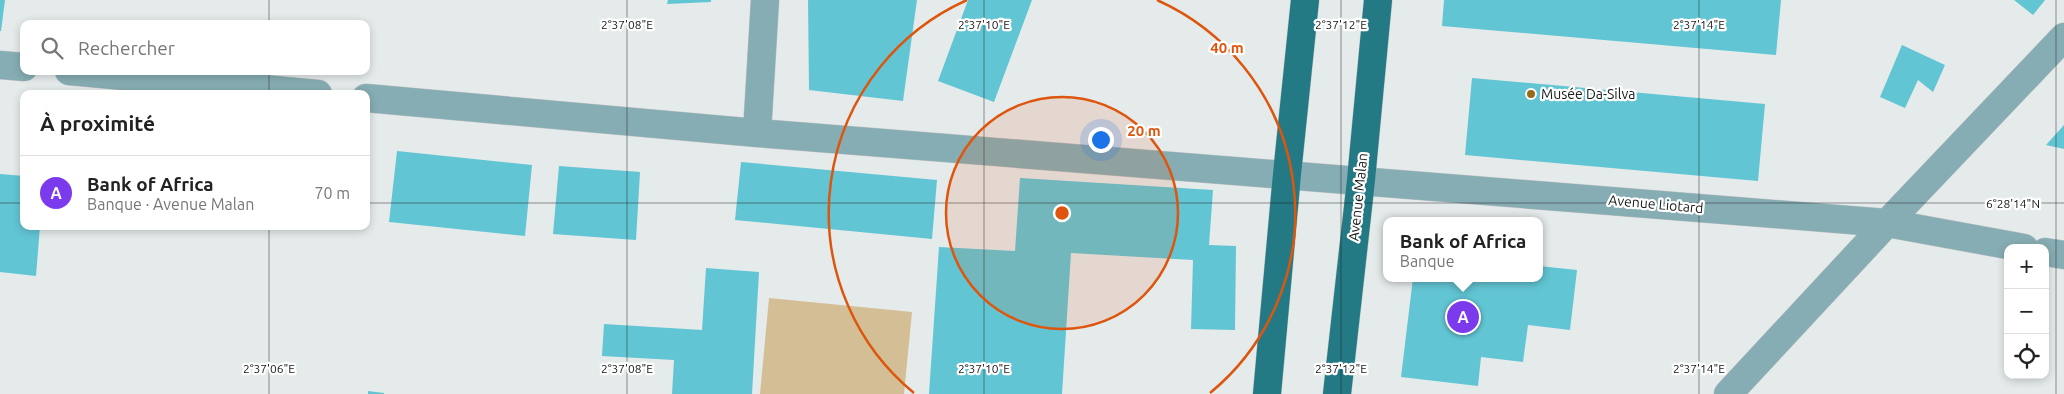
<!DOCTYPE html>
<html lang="fr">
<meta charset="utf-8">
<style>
:root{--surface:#fff;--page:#f6f6f6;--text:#222;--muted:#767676;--line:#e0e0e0;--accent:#7c3aed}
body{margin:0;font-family:Ubuntu,sans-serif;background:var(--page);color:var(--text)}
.controls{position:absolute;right:15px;bottom:15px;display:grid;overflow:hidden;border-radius:10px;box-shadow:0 2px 8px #0003}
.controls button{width:45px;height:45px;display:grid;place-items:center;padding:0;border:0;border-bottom:1px solid var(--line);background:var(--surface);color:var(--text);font:25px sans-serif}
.you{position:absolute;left:1100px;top:139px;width:18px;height:18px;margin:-12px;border:4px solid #fff;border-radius:50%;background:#1a73e8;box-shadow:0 0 0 8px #1a73e833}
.badge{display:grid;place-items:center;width:32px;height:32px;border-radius:50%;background:var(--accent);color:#fff;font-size:16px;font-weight:700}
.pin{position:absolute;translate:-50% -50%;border:2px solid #fff;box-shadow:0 1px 5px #0006}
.popup{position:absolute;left:1383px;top:217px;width:160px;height:65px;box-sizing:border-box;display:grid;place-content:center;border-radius:10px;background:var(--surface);filter:drop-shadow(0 1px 4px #0005);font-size:16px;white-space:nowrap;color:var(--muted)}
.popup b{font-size:19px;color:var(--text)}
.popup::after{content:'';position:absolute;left:50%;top:100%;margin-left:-10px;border:10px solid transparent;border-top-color:var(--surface)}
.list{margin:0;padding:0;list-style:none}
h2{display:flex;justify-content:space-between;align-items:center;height:65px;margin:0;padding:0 20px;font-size:21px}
h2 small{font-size:16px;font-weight:400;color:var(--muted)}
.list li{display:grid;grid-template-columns:32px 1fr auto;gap:15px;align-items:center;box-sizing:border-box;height:75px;padding:0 20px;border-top:1px solid var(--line)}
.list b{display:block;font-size:19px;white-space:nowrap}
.list p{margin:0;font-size:16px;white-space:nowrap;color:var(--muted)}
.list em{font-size:16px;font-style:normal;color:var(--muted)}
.icon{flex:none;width:28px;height:28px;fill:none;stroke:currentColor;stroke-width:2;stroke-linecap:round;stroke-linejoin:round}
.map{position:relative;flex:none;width:2064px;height:394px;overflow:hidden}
.search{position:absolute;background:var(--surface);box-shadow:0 2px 8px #0003;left:20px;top:20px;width:350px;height:55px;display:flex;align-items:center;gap:12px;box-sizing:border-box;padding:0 18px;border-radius:10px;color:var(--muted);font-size:19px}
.panel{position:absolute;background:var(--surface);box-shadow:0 2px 8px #0003;left:20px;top:90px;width:350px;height:140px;border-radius:10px}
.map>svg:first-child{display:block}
</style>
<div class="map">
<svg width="2064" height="394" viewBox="0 0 2064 394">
<rect width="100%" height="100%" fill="#e5eaeb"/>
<path fill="#d4be96" d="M769 298 912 312 904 394H760Z"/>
<path fill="#62c5d3" d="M0 0H5L1 31H0Z
M668 0H711V2L667 4Z
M808 0H917L903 101 809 90Z
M968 0H1032L994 102 938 81Z
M1444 0H1781L1776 55 1442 26Z
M2014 0H2045L2033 15Z
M1902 45 1945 65 1933 92 1918 80 1905 108 1880 97Z
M1472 78 1765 104 1758 181 1465 155Z
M2064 125V149L2046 145Z
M397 151 532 165 525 236 389 222Z
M741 162 937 180 932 239 735 220Z
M559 166 640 172 636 240 553 234Z
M0 174 24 176V226H40L36 276 0 272Z
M1020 178 1213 190 1209 245 1236 246 1235 330 1191 329 1193 260 1071 253 1062 394H929L939 247 1015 251Z
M1539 266 1577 270 1570 330 1528 325 1523 362 1481 357 1478 386 1401 377 1413 278H1539Z
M706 268 759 272 752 394H672L674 360 602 356 604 324 702 330Z
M368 391 384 393V394H368Z"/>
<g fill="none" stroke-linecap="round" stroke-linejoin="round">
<g stroke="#c0c4c5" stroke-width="29">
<path id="minor" d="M0 65 24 67
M69 71 318 94
M366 98 757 133 1887 223 2024 248
M757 133 765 0
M2045 252 2064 255
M1728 394 1887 223 2064 37"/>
</g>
<g stroke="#c0c4c5" stroke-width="29">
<path id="major" d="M1267 394 1287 174 1305 0
M1337 394 1361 180 1378 0"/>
</g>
<use href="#minor" stroke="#86adb3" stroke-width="28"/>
<use href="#major" stroke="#237984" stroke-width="28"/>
</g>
<path fill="none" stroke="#171919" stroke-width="1" stroke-opacity="0.45" d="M269 0V24M627 0V394M984 0V394M1341 0V394M1699 0V394M2056 0V394M269 71V94M0 203H24M366 203H2064M269 226V394"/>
<circle cx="1062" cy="213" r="116" fill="#de560d" fill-opacity=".12"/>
<g fill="none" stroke="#de560d" stroke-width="2.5">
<circle cx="1062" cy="213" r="116"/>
<path d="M914 393A233 233 0 0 1 967 0M1157 0A233 233 0 0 1 1210 393"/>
</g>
<circle fill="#946d16" stroke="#fff" stroke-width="2" cx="1531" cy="94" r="5"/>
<g text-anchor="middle" stroke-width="4.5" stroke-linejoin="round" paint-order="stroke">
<g font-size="14" fill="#171919" stroke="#fff" text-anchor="start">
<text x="1541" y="99">Musée Da-Silva</text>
</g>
<g font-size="14" fill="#171919" stroke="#fff">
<text transform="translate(1358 197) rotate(-84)" y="5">Avenue Malan</text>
<text transform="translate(1656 204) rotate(5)" y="5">Avenue Liotard</text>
</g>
</g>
<g font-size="12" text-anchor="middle" fill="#171919" stroke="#fff" stroke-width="4.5" stroke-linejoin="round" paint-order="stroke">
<text x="627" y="29">2°37'08"E</text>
<text x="984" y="29">2°37'10"E</text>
<text x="1341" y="29">2°37'12"E</text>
<text x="1699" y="29">2°37'14"E</text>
<text x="2013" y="208">6°28'14"N</text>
<text x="269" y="373">2°37'06"E</text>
<text x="627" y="373">2°37'08"E</text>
<text x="984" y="373">2°37'10"E</text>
<text x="1341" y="373">2°37'12"E</text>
<text x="1699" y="373">2°37'14"E</text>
</g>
<circle cx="1062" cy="213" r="8" fill="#de560d" stroke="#fff" stroke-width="2.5"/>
<g font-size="15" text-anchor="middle" font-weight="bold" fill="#de560d" stroke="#fff" stroke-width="4.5" stroke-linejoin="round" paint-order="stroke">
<text x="1227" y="53">40 m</text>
<text x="1144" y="136">20 m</text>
</g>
</svg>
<div class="controls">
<button>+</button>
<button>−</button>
<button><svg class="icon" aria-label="locate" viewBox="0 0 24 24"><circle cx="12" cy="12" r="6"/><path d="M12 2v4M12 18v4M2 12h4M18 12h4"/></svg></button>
</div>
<div class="you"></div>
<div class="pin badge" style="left:1463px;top:317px">A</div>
<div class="popup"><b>Bank of Africa</b>Banque</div>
<div class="search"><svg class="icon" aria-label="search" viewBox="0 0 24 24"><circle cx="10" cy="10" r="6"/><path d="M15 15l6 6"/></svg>Rechercher</div>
<section class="panel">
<h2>À proximité<small></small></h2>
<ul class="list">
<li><span class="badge">A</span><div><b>Bank of Africa</b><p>Banque · Avenue Malan</p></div><em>70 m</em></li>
</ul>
</section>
</div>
